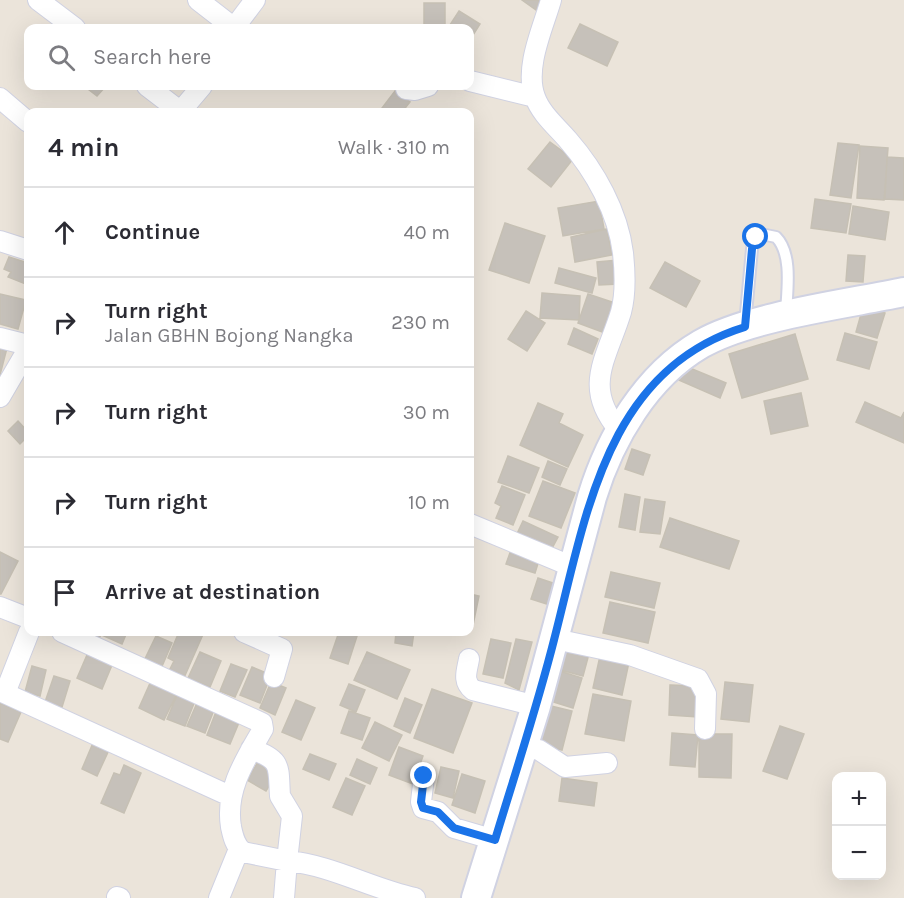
<!DOCTYPE html>
<meta charset="utf-8">
<style>
:root{--surface:#fff;--page:#f2f2f3;--text:#2b2b33;--muted:#7c7c81;--line:#e1e1e2}
body{margin:0;font-family:Karla,sans-serif;background:var(--page);color:var(--text)}
.controls{position:absolute;right:18px;bottom:18px;display:grid;overflow:hidden;border-radius:12px;box-shadow:0 6px 24px #0002}
.controls button{width:54px;height:54px;display:grid;place-items:center;padding:0;border:0;border-bottom:2px solid var(--line);background:var(--surface);color:var(--text);font:30px sans-serif}
.stop{position:absolute;width:18px;height:18px;margin:-14px;border:4px solid #1a73e8;border-radius:50%;background:#fff}
.stop.end{background:#1a73e8;border-color:#fff;box-shadow:0 2px 6px #0008}
.list{margin:0;padding:0;list-style:none}
h2{display:flex;justify-content:space-between;align-items:center;height:78px;margin:0;padding:0 24px;font-size:26px}
h2 small{font-size:20px;font-weight:400;color:var(--muted)}
.list li{display:grid;grid-template-columns:39px 1fr auto;gap:18px;align-items:center;box-sizing:border-box;height:90px;padding:0 24px;border-top:2px solid var(--line)}
.list b{display:block;font-size:22px;white-space:nowrap}
.list p{margin:0;font-size:20px;white-space:nowrap;color:var(--muted)}
.list em{font-size:20px;font-style:normal;color:var(--muted)}
.icon{flex:none;width:33px;height:33px;fill:none;stroke:currentColor;stroke-width:2;stroke-linecap:round;stroke-linejoin:round}
.map{position:relative;flex:none;width:904px;height:898px;overflow:hidden}
.search{position:absolute;background:var(--surface);box-shadow:0 6px 24px #0002;left:24px;top:24px;width:450px;height:66px;display:flex;align-items:center;gap:15px;box-sizing:border-box;padding:0 21px;border-radius:12px;color:var(--muted);font-size:22px}
.panel{position:absolute;background:var(--surface);box-shadow:0 6px 24px #0002;left:24px;top:108px;width:450px;height:528px;border-radius:12px}
.map>svg:first-child{display:block}
</style>
<div class="map">
<svg width="904" height="898" viewBox="0 0 904 898">
<rect width="100%" height="100%" fill="#ebe4da"/>
<path fill="#c6c1ba" stroke="#c6c0b4" stroke-width="1.5" d="M522 0H543L536 10Z
M424 3H445V28H424Z
M459 11 480 24 470 40V28H448Z
M580 24 618 42 607 66 568 48Z
M84 86H106L97 96Z
M395 91 410 102 402 112H379Z
M550 142 573 159 551 187 528 169Z
M838 143 859 145 851 198 830 195Z
M860 146 888 148 884 200 857 198Z
M887 157 904 158V200L885 199Z
M815 199 851 204 846 233 811 228Z
M599 201 604 229 563 236 558 208Z
M853 206 889 212 885 240 849 234Z
M505 223 545 236 529 283 489 270Z
M607 229 612 255 575 262 571 237Z
M848 255 865 256 863 282 846 281Z
M9 257 28 263V285L8 277 11 272 4 269Z
M618 260 619 284 599 285 597 262Z
M665 262 700 281 686 307 650 288Z
M559 268 596 278 592 293 555 283Z
M542 293 580 296 579 320 540 318Z
M0 294 26 300 18 329 0 324Z
M588 294 615 303 605 333 578 323Z
M863 307 885 313 877 338 856 332Z
M526 311 545 323 527 351 508 339Z
M574 328 598 339 592 354 568 344Z
M845 333 877 342 869 369 837 360Z
M795 334 808 379 742 398 729 354Z
M0 342 8 344 0 375Z
M685 366 726 383 720 398 679 380Z
M801 393 808 426 771 434 764 401Z
M865 402 901 418 904 412V443L856 422Z
M538 403 563 414 559 423 583 435 568 467 520 445Z
M18 421 28 432V436L20 444 8 431Z
M632 449 650 455 643 475 625 469Z
M508 456 539 468 529 493 498 482Z
M548 461 567 469 560 485 542 477Z
M543 481 575 493 561 528 529 516Z
M502 486 525 495 513 525 496 518 501 506 495 503Z
M625 494 640 497 635 530 619 527Z
M645 499 665 502 660 534 640 532Z
M670 518 739 541 729 569 660 547Z
M523 521 558 537 550 552 516 536Z
M512 547 540 557 535 573 506 564Z
M0 552 18 561 1 594H0Z
M611 572 660 583 654 608 605 597Z
M538 578 559 585 553 606 531 599Z
M470 594 479 596 473 625H470Z
M610 602 655 612 648 643 603 633Z
M83 632H102L97 643Z
M103 632H127L122 644 102 635Z
M179 632H204L183 680 168 673 174 661 168 658Z
M339 632 357 636 348 664 330 658Z
M396 632H414L412 646 395 643Z
M156 636 172 643 160 671 143 663Z
M491 639 511 643 503 678 483 674Z
M516 639 532 642 519 690 505 683Z
M564 643 590 650 583 676 557 669Z
M90 648 115 658 102 689 77 678Z
M200 652 221 661 210 687 188 678Z
M367 652 410 670 397 699 354 680Z
M600 656 629 662 622 695 593 688Z
M231 664 247 670 235 697 220 691Z
M32 666 46 670 40 696 25 692Z
M252 667 271 675 260 703 240 695Z
M556 670 582 678 573 708 547 700Z
M54 676 70 681 62 707 45 702Z
M151 681 177 693 164 720 139 708Z
M271 682 286 688 275 715 260 708Z
M725 682 753 685 749 722 721 719Z
M349 684 365 690 356 712 340 705Z
M670 685 700 686 698 717 669 715Z
M180 688 197 696 185 726 167 719Z
M432 689 472 703 453 753 414 738Z
M593 694 631 701 624 741 585 734Z
M405 698 422 705 410 733 394 726Z
M296 700 315 708 301 740 282 732Z
M0 703 21 712 8 742 0 739Z
M197 703 214 710 205 733 187 726Z
M219 704 243 713 230 744 207 735Z
M547 705 572 711 562 750 537 744Z
M349 711 370 718 362 740 341 733Z
M375 722 402 735 389 761 362 748Z
M780 726 804 734 787 779 763 771Z
M672 733 698 735 695 767 670 765Z
M699 734H732L731 778 699 777Z
M93 743 109 750 97 776 82 769Z
M399 747 423 756 413 784 389 775Z
M310 754 336 764 329 780 303 769Z
M357 759 377 768 370 784 350 775Z
M258 762 277 773 266 791 247 780Z
M124 765 141 773 124 813 101 803 114 773 120 775Z
M441 767 459 771 453 798 435 793Z
M462 774 485 781 475 813 452 805Z
M346 778 365 786 352 815 333 807Z
M562 778 597 783 594 806 559 801Z"/>
<g fill="none" stroke-linecap="round" stroke-linejoin="round">
<g stroke="#d0d2e2" stroke-width="14">
<path id="lane" d="M745 324 752 249 754 240 761 234 776 237C793 254 787 291 786 313"/>
</g>
<g stroke="#d0d2e2" stroke-width="22">
<path id="street" d="M38 0 75 28
M198 0 234 28
M551 0C543 28 524 68 535 97 541 114 557 127 568 140 595 171 618 212 623 253 625 272 626 294 621 312 607 358 582 387 619 430
M234 28 255 0
M470 81 535 97
M147 86 181 112
M406 89 415 90 428 86
M0 98 28 122
M180 112 202 86
M0 241 28 250
M0 338 28 345
M0 397 28 349
M470 524 573 567
M0 607 28 618
M62 632 262 723 263 729C245 760 225 790 231 827 233 836 235 846 243 852L287 861 284 898
M244 632 282 649 274 677
M555 639 630 655 698 679 706 694 705 729
M469 659C467 671 462 681 473 690L536 706
M0 691 230 796
M5 693 29 632
M523 747 539 750 565 767 607 763
M251 749C283 760 278 767 280 796L292 816 287 861C332 865 372 889 415 898
M424 776 421 802 423 808 438 812 454 828 495 840
M117 897 120 898
M219 898 239 849"/>
</g>
<g stroke="#d0d2e2" stroke-width="32">
<path id="secondary" d="M476 898 536 706 592 497C610 438 646 376 701 344 750 316 847 304 904 292"/>
</g>
<use href="#lane" stroke="#fff" stroke-width="10"/>
<use href="#street" stroke="#fff" stroke-width="20"/>
<use href="#secondary" stroke="#fff" stroke-width="28"/>
</g>
<g fill="none" stroke-linecap="round" stroke-linejoin="round">
<path stroke="#1a73e8" stroke-width="8" d="M424 776 421 802 423 808 438 812 454 828 495 840C515 774 537 707 554 640 586 517 605 370 745 327L752 249 756 237"/>
</g>
</svg>
<div class="controls">
<button>+</button>
<button>−</button>
</div>
<div class="stop" style="left:756px;top:237px"></div>
<div class="stop end" style="left:424px;top:776px"></div>
<div class="search"><svg class="icon" aria-label="search" viewBox="0 0 24 24"><circle cx="10" cy="10" r="6"/><path d="M15 15l6 6"/></svg>Search here</div>
<section class="panel">
<h2>4 min<small>Walk · 310 m</small></h2>
<ul class="list">
<li><svg class="icon" aria-label="ahead" viewBox="0 0 24 24"><path d="M12 20V5M6 11l6-6 6 6"/></svg><div><b>Continue</b></div><em>40 m</em></li>
<li><svg class="icon" aria-label="right" viewBox="0 0 24 24"><path d="M7 20v-9h11M14 6l5 5-5 5"/></svg><div><b>Turn right</b><p>Jalan GBHN Bojong Nangka</p></div><em>230 m</em></li>
<li><svg class="icon" aria-label="right" viewBox="0 0 24 24"><path d="M7 20v-9h11M14 6l5 5-5 5"/></svg><div><b>Turn right</b></div><em>30 m</em></li>
<li><svg class="icon" aria-label="right" viewBox="0 0 24 24"><path d="M7 20v-9h11M14 6l5 5-5 5"/></svg><div><b>Turn right</b></div><em>10 m</em></li>
<li><svg class="icon" aria-label="arrive" viewBox="0 0 24 24"><path d="M6 21V4h12l-3 4 3 4H6"/></svg><div><b>Arrive at destination</b></div></li>
</ul>
</section>
</div>
